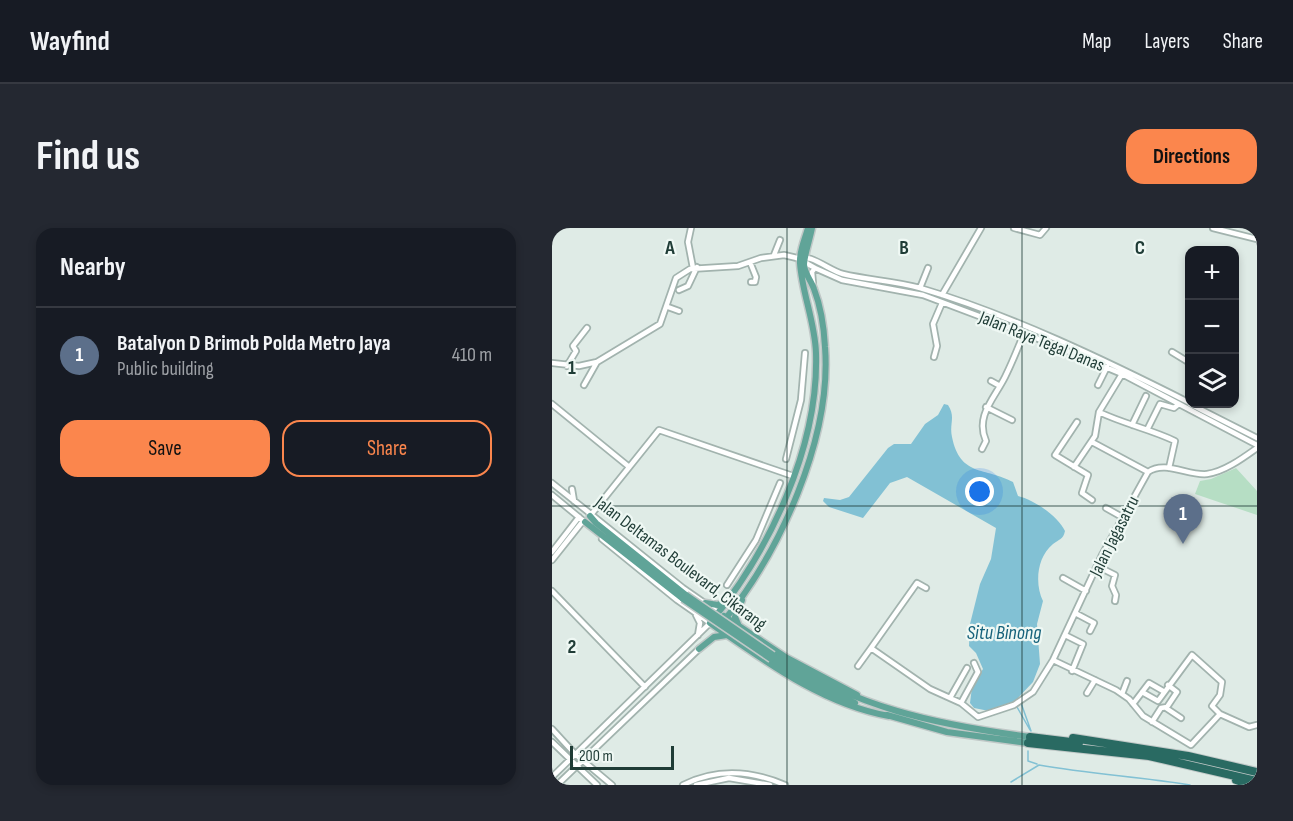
<!DOCTYPE html>
<meta charset="utf-8">
<style>
:root{--surface:#171b24;--page:#242831;--text:#f1f3f6;--muted:#9ea1a6;--line:#363941;--accent:#fb864d}
body{margin:0;font-family:"Sofia Sans Condensed",sans-serif;background:var(--page);color:var(--text)}
.controls{position:absolute;right:18px;top:18px;display:grid;overflow:hidden;border-radius:12px;box-shadow:0 3px 9px #0003}
.controls button{width:54px;height:54px;display:grid;place-items:center;padding:0;border:0;border-bottom:2px solid var(--line);background:var(--surface);color:var(--text);font:30px sans-serif}
.scale{position:absolute;left:18px;bottom:15px;width:104px;box-sizing:border-box;padding-left:6px;border:3px solid #1f3c36;border-top:0;font-size:16px;line-height:21px;white-space:nowrap;color:#1f3c36;-webkit-text-stroke:4px #eff8f4;paint-order:stroke}
.you{position:absolute;left:428px;top:264px;width:21px;height:21px;margin:-15px;border:4px solid #fff;border-radius:50%;background:#1a73e8;box-shadow:0 0 0 9px #1a73e833}
.badge{display:grid;place-items:center;width:39px;height:39px;border-radius:50%;background:var(--accent);color:#fff;font-size:20px;font-weight:700}
.pin{position:absolute;translate:-50% -50px;filter:drop-shadow(0 2px 3px #0008)}
.pin::after{content:'';position:absolute;top:32px;width:21px;height:18px;background:inherit;clip-path:polygon(0 0,100% 0,50% 100%)}
.list{margin:0;padding:0;list-style:none}
h2{display:flex;justify-content:space-between;align-items:center;height:78px;margin:0;padding:0 24px;font-size:26px}
h2 small{font-size:20px;font-weight:400;color:var(--muted)}
.list li{display:grid;grid-template-columns:39px 1fr auto;gap:18px;align-items:center;box-sizing:border-box;height:96px;padding:0 24px;border-top:2px solid var(--line)}
.list b{display:block;font-size:22px;white-space:nowrap}
.list p{margin:0;font-size:20px;white-space:nowrap;color:var(--muted)}
.list em{font-size:20px;font-style:normal;color:var(--muted)}
.actions{display:flex;gap:12px;padding:18px 24px}
.actions a{flex:1;padding:14px 0;border:2px solid var(--accent);border-radius:18px;text-align:center;font-size:21px;color:var(--accent)}
.actions .main{background:var(--accent);color:#111}
.icon{flex:none;width:33px;height:33px;fill:none;stroke:currentColor;stroke-width:2;stroke-linecap:round;stroke-linejoin:round}
.map{position:relative;flex:none;width:705px;height:557px;overflow:hidden;border-radius:18px}
header{display:flex;align-items:center;gap:36px;box-sizing:border-box;height:84px;padding:0 30px;background:var(--surface);border-bottom:2px solid var(--line)}
header strong{font-size:28px}
nav{display:flex;gap:33px;margin-inline-start:auto;font-size:21px}
.intro{display:flex;align-items:center;justify-content:space-between;box-sizing:border-box;height:144px;padding:0 36px}
h1{margin:0;font-size:42px}
.button{padding:15px 27px;border-radius:18px;background:var(--accent);color:#111;font-size:21px;font-weight:700}
main{display:flex;gap:36px;padding:0 36px}
aside{flex:1;background:var(--surface);border-radius:18px;box-shadow:0 3px 9px #0003}
.map>svg:first-child{display:block}
</style>
<header>
<strong>Wayfind</strong>
<nav><a>Map</a><a>Layers</a><a>Share</a></nav>
</header>
<div class="intro"><h1>Find us</h1><a class="button">Directions</a></div>
<main>
<aside>
<h2>Nearby<small></small></h2>
<ul class="list">
<li><span class="badge" style="background:#5c6f8a">1</span><div><b>Batalyon D Brimob Polda Metro Jaya</b><p>Public building</p></div><em>410 m</em></li>
</ul>
<div class="actions"><a class="main">Save</a><a>Share</a></div>
</aside>
<div class="map">
<svg width="705" height="557" viewBox="0 0 705 557">
<rect width="100%" height="100%" fill="#dfebe6"/>
<path fill="#b6dec4" d="M684 240 705 263V287L643 266 648 253 659 251Z"/>
<path fill="#82c1d4" d="M392 176 396 177C404 189 397 196 400 209 408 249 433 239 461 254L466 268C482 272 506 288 513 303 511 312 507 311 501 316 484 330 483 357 491 373L485 396 488 436 481 454 463 473 437 483 422 480 418 475 420 459 431 441 424 425 417 418 418 396 428 356 439 331 444 300 355 249 338 255 311 290 277 279 271 273 272 270 288 272 297 269 336 220 342 216H359L373 196 386 187Z"/>
<g fill="none" stroke-linecap="round" stroke-linejoin="round">
<path stroke="#82c1d4" stroke-width="1.5" d="M469 475 479 503
M465 479 478 502
M476 523V533L485 536
M459 554 487 537C538 546 588 549 638 557"/>
<g stroke="#a2b3ae" stroke-width="8">
<path id="minor" d="M139 0 136 14 141 40
M462 0 488 7 494 0
M661 0 705 11
M222 27 228 12
M245 30C258 25 278 43 291 46 316 52 343 53 368 60 457 86 555 133 638 175
M198 34 204 49 203 54H199
M261 55 260 44 263 40 290 52 371 67 472 105 570 146 705 217
M368 60 376 40
M127 62 136 58 145 39
M390 67 429 0
M116 79 127 83
M620 124 638 135
M382 129 385 118 381 96 390 75
M0 135 27 138 45 134 108 96 124 50 138 41 186 38 209 30 232 27 245 30 263 40
M15 138 24 123 21 118 35 100
M439 153 448 158
M32 157 45 134
M546 157 555 139
M0 176 76 238
M638 176 705 210
M434 179 460 192
M547 184C572 196 598 201 623 213L617 240
M525 194 503 227 536 247 530 265 540 272
M580 197 594 168
M596 200 608 176 622 180 627 176
M540 214 596 244
M430 221 434 213C423 188 442 171 453 149 460 135 466 120 472 105
M234 231 249 172 253 125
M522 239 543 208 547 184 570 146
M0 255 131 360 167 385
M20 261 22 273
M0 267 34 295
M554 280 570 289
M38 288 107 202 241 248
M0 324 27 289
M0 332 31 293
M545 338 563 347 560 358 564 367 563 373
M511 350 534 363
M175 357 204 312 228 255
M374 360 365 355 319 420 378 461 409 475 426 489 462 477 481 464 501 432 550 327 596 244C613 232 636 248 655 246 672 244 691 230 705 220
M0 363 93 459
M525 386 542 395 538 403
M144 387 148 395 146 407
M513 407 531 416 520 443
M501 432 564 462 577 471 591 488 639 517 668 486 697 499 705 497
M306 438 319 420
M590 464 606 473 640 427 670 454 668 467 660 478 668 486
M535 465 543 452
M570 466 575 453
M398 470 415 440
M409 475 426 444 422 435
M581 476 597 455 611 463
M614 480 629 490
M600 494 609 480 615 479 625 464 616 457
M0 501 23 526 60 557
M0 514 45 557
M0 549 158 395 125 372 50 311
M5 557 148 420
M131 557C165 540 198 542 233 557
M144 557 177 550 218 557"/>
</g>
<g stroke="#c0c8c7" stroke-width="9">
<path id="major" d="M256 0C253 11 247 24 248 35 250 65 263 94 264 125 267 219 217 324 158 395 213 433 270 476 337 488
M38 288 44 295 134 367
M33 294 131 371
M153 375 166 377 174 373
M172 388 235 430 305 467
M170 395C227 326 280 211 273 119 272 100 269 79 262 61 259 52 252 45 252 36 253 24 258 11 260 0
M186 396 183 389 190 372
M147 421 162 409 175 407
M221 427C307 480 380 496 478 509L476 515 395 504 335 487
M219 431 263 457 303 475"/>
</g>
<g stroke="#c0c8c7" stroke-width="10">
<path id="highway" d="M478 509 527 515
M521 510 636 528 705 544
M476 515 597 528 705 553
M684 552 699 557"/>
</g>
<use href="#minor" stroke="#fff" stroke-width="4.5"/>
<use href="#major" stroke="#60a498" stroke-width="6"/>
<use href="#highway" stroke="#296a62" stroke-width="8"/>
<g stroke="#c0c8c7" stroke-width="9" stroke-linecap="butt">
<path id="major-bridge" d="M134 367 221 427
M131 371 219 431"/>
</g>
<use href="#major-bridge" stroke="#60a498" stroke-width="6"/>
</g>
<path fill="none" stroke="#1f3c36" stroke-width="1.5" stroke-opacity="0.55" d="M235 0V557M470 0V557M0 278H705"/>
<g text-anchor="middle" stroke-width="4.5" stroke-linejoin="round" paint-order="stroke">
<g font-size="18" fill="#1f3c36" stroke="#eff8f4">
<text transform="translate(490 113) rotate(22)" y="6">Jalan Raya Tegal Danas</text>
<text transform="translate(562 308) rotate(-63)" y="6">Jalan Jagasatru</text>
<text transform="translate(129 335) rotate(37)" y="6">Jalan Deltamas Boulevard, Cikarang</text>
</g>
<g font-size="20" font-style="italic" fill="#16627b" stroke="#eff8f4">
<text x="452" y="411">Situ Binong</text>
</g>
</g>
<g font-size="20" text-anchor="middle" font-weight="bold" fill="#1f3c36" stroke="#eff8f4" stroke-width="4.5" stroke-linejoin="round" paint-order="stroke">
<text x="118" y="26">A</text>
<text x="352" y="26">B</text>
<text x="588" y="26">C</text>
<text x="20" y="146">1</text>
<text x="20" y="425">2</text>
</g>
</svg>
<div class="controls">
<button>+</button>
<button>−</button>
<button><svg class="icon" aria-label="layers" viewBox="0 0 24 24"><path d="M12 4l9 5-9 5-9-5zM3 14l9 5 9-5"/></svg></button>
</div>
<div class="scale">200 m</div>
<div class="you"></div>
<div class="pin badge" style="left:631px;top:316px;background:#5c6f8a">1</div>
</div>
</main>
